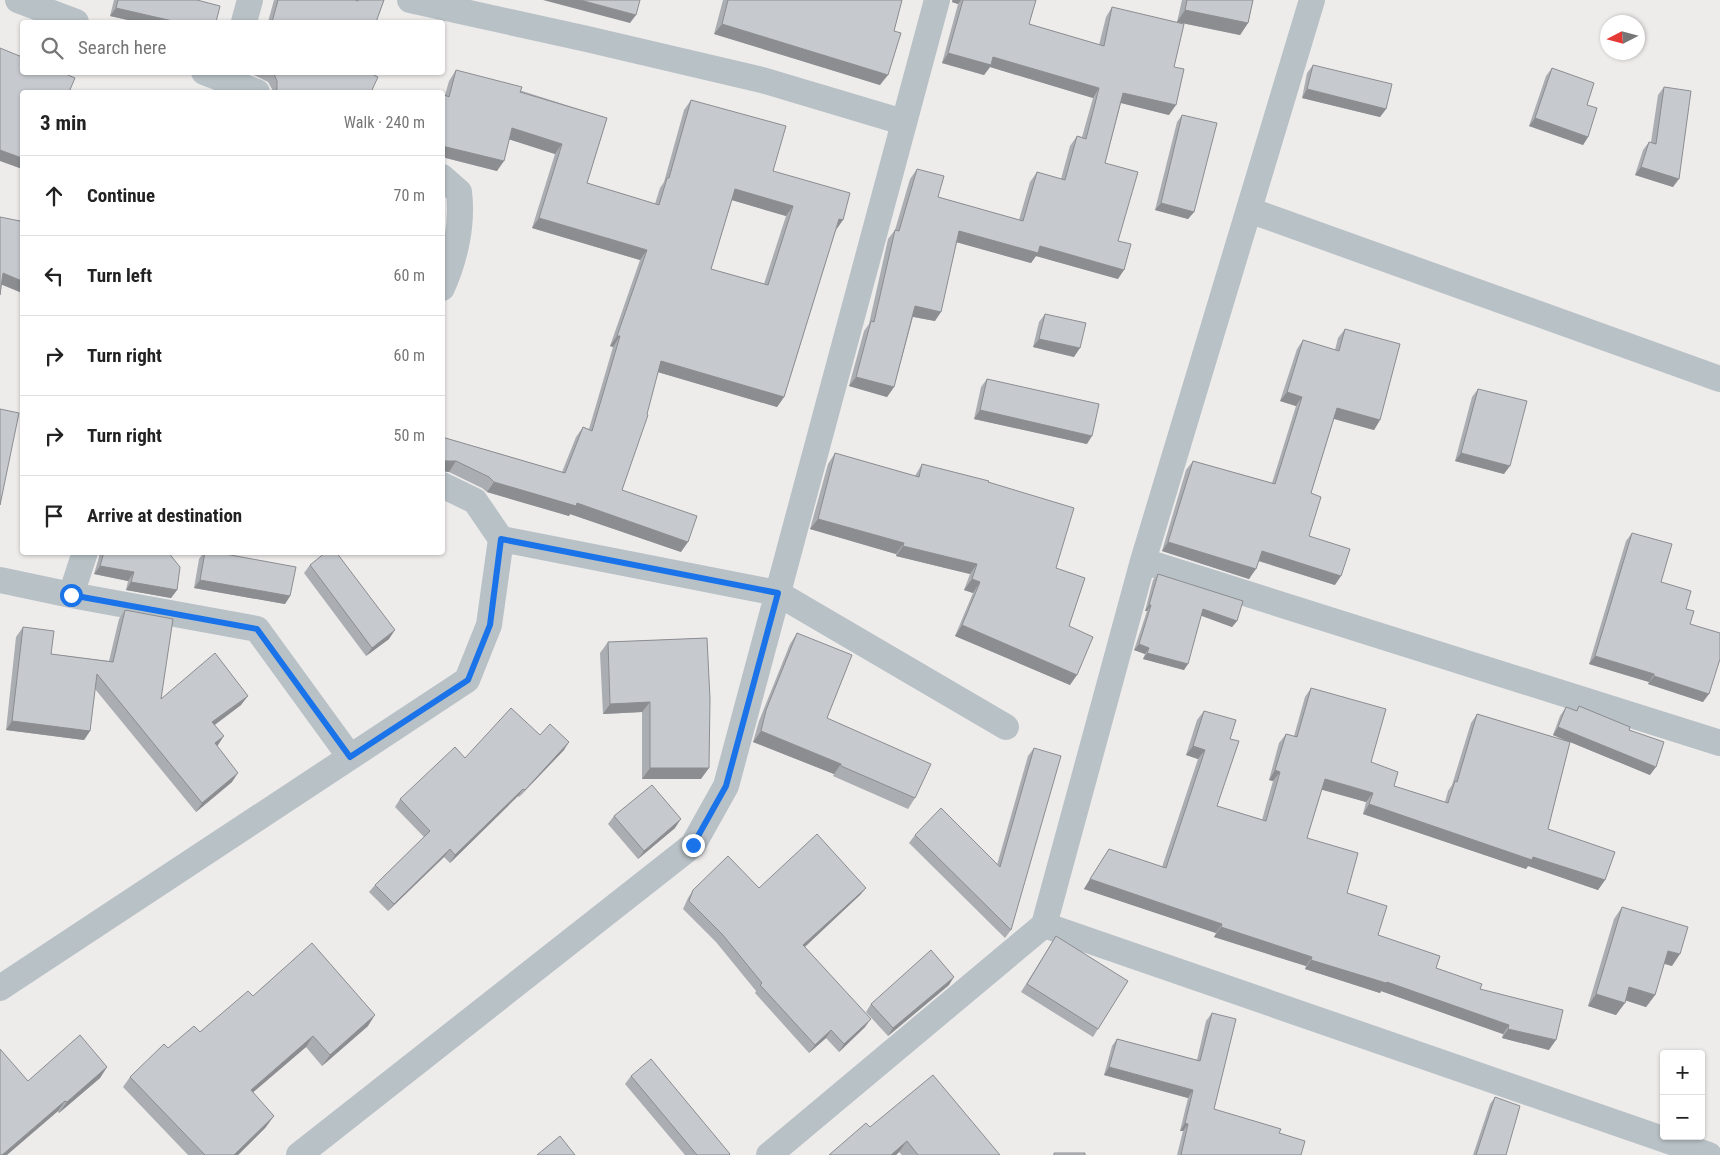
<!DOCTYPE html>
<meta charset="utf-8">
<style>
:root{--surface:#fff;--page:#f6f6f6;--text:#222;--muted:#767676;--line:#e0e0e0}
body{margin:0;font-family:"Roboto Condensed",sans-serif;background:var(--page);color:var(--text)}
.controls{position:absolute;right:15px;bottom:15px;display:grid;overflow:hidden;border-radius:5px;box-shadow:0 1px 4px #0004}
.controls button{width:45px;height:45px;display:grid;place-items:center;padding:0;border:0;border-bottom:1px solid var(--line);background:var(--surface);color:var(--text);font:25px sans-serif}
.compass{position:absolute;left:1600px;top:15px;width:45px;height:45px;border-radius:50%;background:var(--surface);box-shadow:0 1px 4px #0004;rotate:264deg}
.stop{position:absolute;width:15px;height:15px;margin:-11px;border:4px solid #1a73e8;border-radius:50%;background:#fff}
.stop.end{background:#1a73e8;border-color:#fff;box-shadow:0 1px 5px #0008}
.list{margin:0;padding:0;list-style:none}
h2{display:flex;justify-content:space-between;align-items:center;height:65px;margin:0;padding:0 20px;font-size:21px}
h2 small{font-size:16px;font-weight:400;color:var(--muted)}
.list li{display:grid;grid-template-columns:32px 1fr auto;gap:15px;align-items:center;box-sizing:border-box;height:80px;padding:0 20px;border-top:1px solid var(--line)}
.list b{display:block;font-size:19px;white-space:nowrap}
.list em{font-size:16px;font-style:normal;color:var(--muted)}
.icon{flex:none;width:28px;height:28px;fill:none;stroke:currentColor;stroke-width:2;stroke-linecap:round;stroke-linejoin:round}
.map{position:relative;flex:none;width:1720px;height:1155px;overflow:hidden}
.search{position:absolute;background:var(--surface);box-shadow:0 1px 4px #0004;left:20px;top:20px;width:425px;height:55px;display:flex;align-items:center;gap:12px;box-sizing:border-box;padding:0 18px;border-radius:5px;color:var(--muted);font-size:19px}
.panel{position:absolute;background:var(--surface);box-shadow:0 1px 4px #0004;left:20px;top:90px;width:425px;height:465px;border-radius:5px}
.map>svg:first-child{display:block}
</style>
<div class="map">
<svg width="1720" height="1155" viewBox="0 0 1720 1155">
<rect width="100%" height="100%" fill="#eeebeb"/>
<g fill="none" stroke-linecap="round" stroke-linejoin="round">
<path stroke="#b8c1c6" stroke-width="26" d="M18 0 76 22
M410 0 587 39 762 80 903 122
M1312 0 1143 561 1044 925 1709 1155
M244 22 250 0
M204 72 257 92
M442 177 459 192C463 224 455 259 442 288
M1249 210 1720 379
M442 485 475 501 501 539
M1143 561 1720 743
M0 580 71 595 257 629 350 757
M71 595 85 552
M0 988 467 680 489 625 501 539 777 593 1006 727
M299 1155 693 845 726 786 937 0
M769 1155 1044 925"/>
</g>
<path fill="#aaadb1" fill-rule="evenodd" d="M114 0H197L216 22H137L110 16Z
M274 0H384L376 22H268Z
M723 0H902L880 85 714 34Z
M952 0H1036L1029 24 1099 45 1106 17 1112 7 1174 67 1169 115 1121 103 1105 163 1118 241V279L1036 256 1031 263 957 242 935 321 913 317 894 387 887 397 849 386 864 331 869 324 888 239 895 230 910 179 917 169 938 197 1019 220 1030 182 1037 172 1061 179 1070 146 1077 136 1082 137 1093 98 990 67 984 75 942 63 958 4 952 2Z
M1182 0H1253L1248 23 1240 35 1177 22Z
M1313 65 1386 109 1380 117 1302 98 1307 73Z
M1552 68 1587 105 1588 137 1583 145 1529 126 1546 76Z
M456 70 607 118 587 183 655 204 660 188 664 182 684 110 691 100 773 171 836 229 784 397 777 407 658 372 622 490 681 552 570 514 569 516 487 492 482 488 449 472 442 471V437L562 472 576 437 583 427 589 429 613 347 610 346 640 260 532 228 555 154 509 139 497 171 442 157V94L445 95 449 81ZM732 200 786 216 764 284 711 269Z
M253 72H368L371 92H271L272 89 268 82 252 74Z
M1664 87 1673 187 1635 175 1643 150 1649 142H1651L1658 95Z
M1182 115 1194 212 1188 219 1155 210 1177 122Z
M1045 314 1074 357 1033 347 1039 322Z
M1345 329 1380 420 1374 430 1334 419 1311 493 1309 536 1335 585 1258 561 1249 579 1162 551 1186 470 1193 461 1272 483 1296 406 1280 401 1297 349 1303 340 1335 350 1338 338Z
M987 379 1087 444 974 419 981 387Z
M1478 389 1504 474 1455 461 1472 397Z
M835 453 915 476 922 464 988 482 1056 568 1069 626 1070 685 955 636 973 593 964 590 970 574 896 556V554L810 529 828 464Z
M1632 533 1661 582 1686 609 1690 624 1703 702 1648 684 1649 682 1589 664 1626 541Z
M99 552H168L177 590 171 598 126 590 128 581 94 574 99 557Z
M204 552H214L290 596 285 604 194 588 199 559Z
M310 565 389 639 366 656 304 573Z
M1158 574 1237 621 1232 627 1201 615 1184 670 1143 659 1145 654 1134 650 1147 611H1145L1153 580Z
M125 610 161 699 241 705 215 725 218 745 217 746 232 782 196 812 95 689 90 731 84 740 6 730 16 637 23 627 51 654 109 661 119 619Z
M797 633 827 718 915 798 908 809 833 776 834 774 753 742 759 721 790 644Z
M707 638 701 779H642V712L603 714 600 653 608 642Z
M1311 688 1371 762 1394 786 1445 802 1448 791 1452 785 1471 723 1477 714 1566 741 1553 735 1560 716 1566 707 1576 711 1579 706 1629 730 1650 775 1570 742 1548 829 1605 880 1598 890 1528 866 1526 869 1363 814 1366 802 1322 789 1307 838 1347 893 1378 935 1436 968 1480 989 1549 1050 1502 1038 1503 1034 1381 991 1380 993 1305 969 1306 966 1214 937 1216 933 1084 889 1109 849 1162 867 1198 759 1186 755 1197 720 1204 711 1230 739 1217 806 1262 820 1273 781 1269 780 1279 743 1286 734 1294 736 1305 697Z
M540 735 564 750 519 797 518 796 450 863 444 857 388 911 369 892 375 885 424 837 395 807 400 799 465 758Z
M1034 748 1011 930 1005 938 909 843 915 835 997 865 1028 756Z
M614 816 675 828 638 859 608 824Z
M759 888H866L860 895 805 947 865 1027 839 1052 826 1038 809 1053 755 993 756 991 716 942 683 909 688 898 693 890Z
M1622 907 1672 966 1664 964 1655 995 1646 1007 1625 1000 1616 1015 1588 1006 1614 919Z
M1056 936 1098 1029 1093 1037 1021 992Z
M949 985 888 1036 866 1012 871 1004Z
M253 996 368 1026 322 1066 306 1047 253 1092 266 1127 238 1155H188L123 1087 130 1077 200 1032Z
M1212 1013 1214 1109 1279 1133 1301 1155H1177L1183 1131H1180L1188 1098 1104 1075 1112 1046 1117 1039 1197 1060 1206 1021Z
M107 1067 100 1078 59 1113 28 1081Z
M631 1076 730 1155H685L625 1084Z
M1495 1097 1506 1155H1473L1490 1104Z
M870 1127 1000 1155H902L899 1152 896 1155H829Z"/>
<path fill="#8b8d90" d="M543 0H580L636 15 630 23Z
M953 0H961L958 4 952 2Z
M116 8 177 22H137L110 16Z
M1185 10 1248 23 1240 35 1177 22Z
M722 24 888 75 880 85 714 34Z
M948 53 993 57 1099 88 1093 98 990 67 984 75 942 63Z
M1307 89 1386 109 1380 117 1302 98Z
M1123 93 1176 105 1169 115 1117 102Z
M1535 118 1588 137 1583 145 1529 126Z
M512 128 562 144 555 154 505 138Z
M442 146 504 161 497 171 442 157Z
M0 150 22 158V169L0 161Z
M1641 167 1679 179 1673 187 1635 175Z
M735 189 793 206 786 216 728 199Z
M1161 203 1194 212 1188 219 1155 210Z
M539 218 647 250 640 260 532 228Z
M839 219 843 220 836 230Z
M959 231 1040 246 1124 270 1118 279 1036 256 1031 263 952 241Z
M3 273 22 281V293L0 284Z
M915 306 941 312 935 321 909 316Z
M617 336H620L613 347 610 346Z
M1039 339 1080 348 1074 357 1033 347Z
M661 361 784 397 777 407 654 371Z
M856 377 894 387 887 397 849 386Z
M1287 392 1302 397 1296 406 1280 401Z
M1337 408 1380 420 1374 430 1331 418Z
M980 410 1092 436 1087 444 974 419Z
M1461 453 1510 466 1504 474 1455 461Z
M445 461H456L449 472 442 471V465Z
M494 482 577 503 688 542 681 552 570 514 569 516 487 492Z
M818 519 904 543 896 554 810 529Z
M1168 542 1256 569 1249 579 1162 551Z
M903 546 977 564 970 574 896 556Z
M1262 551 1341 576 1335 585 1256 560Z
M100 566 134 572 128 581 94 574Z
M972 579 980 582 973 593 964 590Z
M200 580 290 596 285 604 194 588Z
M131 582 177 590 171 598 126 590Z
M1149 605H1151L1147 611H1145Z
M1203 609 1237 621 1232 627 1199 615Z
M962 625 1077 675 1070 685 955 636Z
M395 630 389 639 366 656 372 648Z
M1139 644 1149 648 1145 654 1134 650Z
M1147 653 1188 664 1184 670 1143 659Z
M1595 656 1654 674 1649 682 1589 664Z
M1654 676 1709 694 1703 702 1648 684Z
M248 696 241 705 206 731 212 722Z
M650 702 642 712 603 714 610 704Z
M12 721 90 731 84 740 6 730Z
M1558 727 1656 767 1650 775 1553 735Z
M761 731 841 764 834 774 753 742Z
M224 736 218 745 209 753 215 743Z
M569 742 564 750 519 797 525 790Z
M1193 746 1205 750 1198 759 1186 755Z
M650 768H709L701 779H642Z
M1275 770 1280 772 1273 781 1269 780Z
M238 773 232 782 196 812 202 803Z
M1325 779 1373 793 1366 802 1319 789Z
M523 789 518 796 450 863 455 855Z
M1369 804 1533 857 1605 880 1598 890 1528 866 1526 869 1363 814Z
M681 819 675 828 638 859 644 851Z
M450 849 444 857 388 911 394 904Z
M1090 879 1222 924 1216 933 1084 889Z
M866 888 860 895 798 953 803 945Z
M1221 927 1312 957 1306 966 1214 937Z
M1668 951 1680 954 1672 966 1660 962Z
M1311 960 1387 982 1509 1025 1503 1034 1381 991 1380 993 1305 969Z
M954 977 949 985 888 1036 893 1028Z
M1629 987 1655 995 1646 1007 1621 999Z
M1596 994 1625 1003 1616 1015 1588 1006Z
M375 1015 368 1026 322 1066 330 1055Z
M871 1019 865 1027 839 1052 844 1044Z
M1508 1029 1556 1040 1549 1050 1502 1038Z
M831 1030 826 1038 809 1053 815 1045Z
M313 1036 306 1047 244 1100 251 1090Z
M107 1067 100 1078 59 1113 67 1102Z
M1109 1067 1193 1090 1188 1098 1104 1075Z
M65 1101 57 1112 7 1155H2Z
M274 1116 266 1127 238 1155H234Z
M1185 1123 1188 1124 1183 1131H1180Z
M907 1141 899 1152 896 1155H891Z"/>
<path fill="#c6c9ce" stroke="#8b8d90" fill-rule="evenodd" d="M118 0H197L220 6 216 22H177L116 8Z
M278 0H355L358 1V0H384L376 22H272Z
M580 0H640L636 15Z
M728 0H902L894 31 901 33 888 75 722 24Z
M963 0H1036L1029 24 1104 46 1112 7 1184 24 1174 67 1184 69 1176 105 1123 93 1105 163 1138 172 1118 241 1131 244 1124 270 1040 246 1038 253 959 231 941 312 915 306 894 387 856 377 871 321 874 322 895 230 899 231 917 169 944 176 938 197 1023 221 1037 172 1065 180 1077 136 1086 139 1099 88 993 57 991 65 948 53Z
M1187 0H1253L1248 23 1185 10Z
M0 48 22 57V72H61L75 78 69 92H22V158L0 150Z
M1313 65 1392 84 1386 109 1307 89Z
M1552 68 1594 83 1587 105 1597 108 1588 137 1535 118Z
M456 70 522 87 520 92 607 118 587 183 659 205 667 178H669L691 100 786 126 773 171 850 193 843 220 839 219 784 397 661 361 647 414 648 415 622 490 697 516 688 542 577 503 576 506 494 482 489 477 456 461H445L442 449V437L565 473 583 427 592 431 620 336H617L647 250 539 218 562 144 512 128 504 161 442 146V94L449 97ZM735 189 793 206 768 285 711 269Z
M270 72H368L378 77 371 92H274L277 89V81L274 74Z
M1664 87 1691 91 1679 179 1641 167 1649 142 1656 144Z
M1182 115 1217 123 1194 212 1161 203Z
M0 217 20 221 22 217V281L3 273 0 295Z
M1045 314 1086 323 1080 348 1039 339Z
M1345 329 1400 344 1380 420 1337 408 1311 493 1321 497 1309 536 1350 549 1341 576 1262 551 1256 569 1168 542 1193 461 1275 484 1302 397 1287 392 1303 340 1339 351Z
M987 379 1099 404 1092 436 980 410Z
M1478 389 1527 401 1510 466 1461 453Z
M0 409 19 413 0 505Z
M835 453 919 477 922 464 989 481 988 482 1074 508 1056 568 1085 578 1069 626 1093 637 1077 675 962 625 980 582 972 579 977 564 903 546 904 543 818 519Z
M1632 533 1672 544 1661 582 1691 591 1686 609 1694 611 1690 624 1720 633V659L1709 694 1654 676V674L1595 656Z
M104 552H168L180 567 177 590 131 582 134 572 100 566Z
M205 552H214L296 567 290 596 200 580Z
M326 552H336L395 630 372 648 310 565Z
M1158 574 1243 601 1237 621 1203 609 1188 664 1147 653 1149 648 1139 644 1151 605H1149Z
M125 610 173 619 161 699 215 653 248 696 212 722 224 736 215 743 238 773 202 803 97 674 90 731 12 721 23 627 54 631 51 654 113 662Z
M797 633 852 655 827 718 931 764 915 798 841 766V764L761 731 766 710Z
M707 638 710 699 709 768H650V702L610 704 608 642Z
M1311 688 1386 709 1371 762 1398 772 1394 786 1448 803 1455 781 1457 782 1477 714 1570 742 1548 829 1615 852 1605 880 1533 857 1532 860 1369 804 1373 793 1325 779 1307 838 1358 853 1347 893 1387 906 1378 935 1440 956 1436 968 1482 984 1480 989 1563 1010 1556 1040 1508 1029 1509 1025 1387 982 1386 983 1311 960 1312 957 1221 927 1222 924 1090 879 1109 849 1166 868 1205 750 1193 746 1204 711 1236 720 1230 739 1239 741 1217 806 1266 821 1280 772 1275 770 1286 734 1297 737Z
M1579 706 1630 727 1629 730 1664 742 1656 767 1558 727 1566 707 1577 711Z
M511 708 540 735 550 724 569 742 525 790 523 789 455 855 450 849 394 904 375 885 430 831 400 799 455 747 465 758Z
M1034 748 1061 756 1011 930 915 835 941 808 1000 867Z
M652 785 681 819 644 851 614 816Z
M817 834 866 888 803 945 871 1019 844 1044 831 1030 815 1045 760 985 762 983 722 934 689 901 693 890 728 856 759 888Z
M1622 907 1688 927 1680 954 1668 951 1655 995 1629 987 1625 1003 1596 994Z
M1056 936 1128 981 1098 1029 1027 984Z
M312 943 375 1015 330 1055 313 1036 251 1090 274 1116 234 1155H205L130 1077 164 1044 168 1048 194 1026 200 1032 248 991 253 996Z
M931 950 954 977 893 1028 871 1004Z
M1212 1013 1236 1019 1214 1109 1281 1129 1279 1133 1305 1141 1301 1155H1181L1188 1124 1185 1123 1193 1090 1109 1067 1117 1039 1200 1061Z
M80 1035 107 1067 67 1102 65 1101 2 1155H0V1049L28 1081Z
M651 1059 730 1154 729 1155H697L631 1076Z
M933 1075 1000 1155H918L907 1141 891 1155H829L866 1123 870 1127Z
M1495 1097 1520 1106 1506 1155H1476Z
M560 1136 575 1155H537Z
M1054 1153H1085V1155H1054Z"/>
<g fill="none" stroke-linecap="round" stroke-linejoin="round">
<path stroke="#1a73e8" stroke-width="6" d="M71 595 257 629 350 757 468 680 490 625 501 539 778 593 726 786 693 845"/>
</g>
</svg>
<div class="controls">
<button>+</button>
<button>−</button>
</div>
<svg class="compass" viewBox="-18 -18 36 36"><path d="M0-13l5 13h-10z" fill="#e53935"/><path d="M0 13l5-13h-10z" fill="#767676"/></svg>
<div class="stop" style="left:71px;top:595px"></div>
<div class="stop end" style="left:693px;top:845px"></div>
<div class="search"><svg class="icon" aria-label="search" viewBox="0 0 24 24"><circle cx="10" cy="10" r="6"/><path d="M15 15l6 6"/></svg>Search here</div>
<section class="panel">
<h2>3 min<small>Walk · 240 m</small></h2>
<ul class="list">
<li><svg class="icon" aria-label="ahead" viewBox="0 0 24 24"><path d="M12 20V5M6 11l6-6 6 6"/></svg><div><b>Continue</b></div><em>70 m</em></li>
<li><svg class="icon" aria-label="left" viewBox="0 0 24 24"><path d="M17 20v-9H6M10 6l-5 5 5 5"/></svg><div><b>Turn left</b></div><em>60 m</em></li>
<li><svg class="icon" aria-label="right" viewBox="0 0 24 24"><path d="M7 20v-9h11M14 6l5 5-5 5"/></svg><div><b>Turn right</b></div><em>60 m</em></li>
<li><svg class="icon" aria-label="right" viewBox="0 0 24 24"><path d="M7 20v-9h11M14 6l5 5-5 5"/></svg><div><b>Turn right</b></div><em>50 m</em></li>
<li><svg class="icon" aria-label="arrive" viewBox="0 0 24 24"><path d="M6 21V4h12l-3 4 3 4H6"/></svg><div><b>Arrive at destination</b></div></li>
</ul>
</section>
</div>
